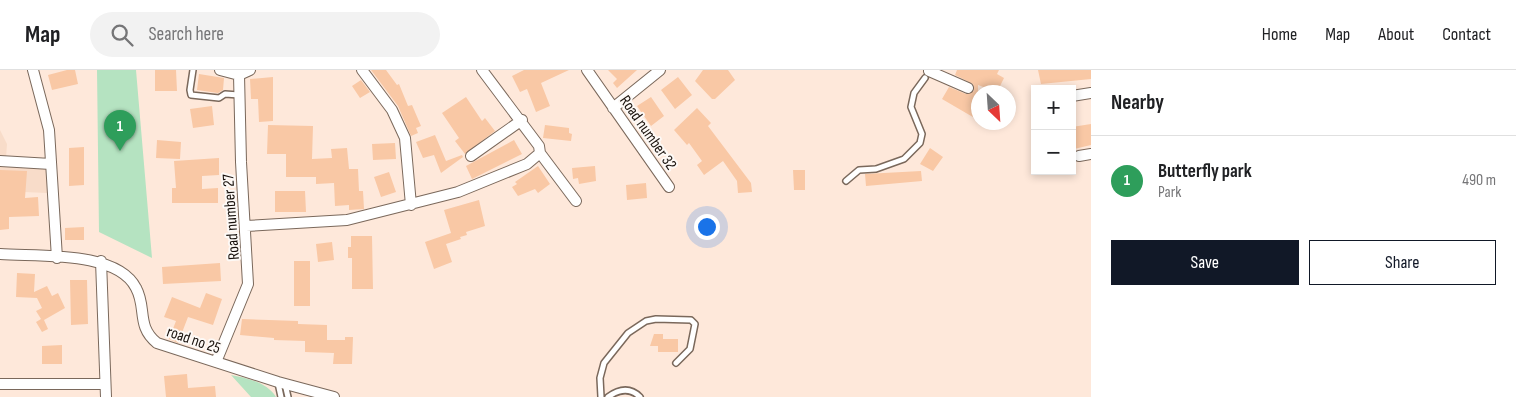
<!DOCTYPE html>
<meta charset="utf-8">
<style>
:root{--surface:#fff;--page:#f2f2f2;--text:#202124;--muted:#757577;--line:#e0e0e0;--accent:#111827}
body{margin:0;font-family:"Sofia Sans Condensed",sans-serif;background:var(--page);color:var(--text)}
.controls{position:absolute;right:15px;top:15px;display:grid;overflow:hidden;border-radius:0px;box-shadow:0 2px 8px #0003}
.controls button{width:45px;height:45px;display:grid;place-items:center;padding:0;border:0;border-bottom:1px solid var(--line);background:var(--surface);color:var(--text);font:25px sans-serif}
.compass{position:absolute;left:971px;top:15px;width:45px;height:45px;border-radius:50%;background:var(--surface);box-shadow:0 2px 8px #0003;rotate:155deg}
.you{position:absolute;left:706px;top:156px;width:18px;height:18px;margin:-12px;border:4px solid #fff;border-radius:50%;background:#1a73e8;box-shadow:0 0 0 8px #1a73e833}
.badge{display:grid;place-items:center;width:32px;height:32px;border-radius:50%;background:var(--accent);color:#fff;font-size:16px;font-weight:700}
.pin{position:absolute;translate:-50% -41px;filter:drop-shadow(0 1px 2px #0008)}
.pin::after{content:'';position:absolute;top:26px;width:18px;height:15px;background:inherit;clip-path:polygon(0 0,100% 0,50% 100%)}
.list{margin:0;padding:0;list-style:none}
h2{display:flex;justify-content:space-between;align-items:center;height:65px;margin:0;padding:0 20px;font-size:21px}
h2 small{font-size:16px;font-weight:400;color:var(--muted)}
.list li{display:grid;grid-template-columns:32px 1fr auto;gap:15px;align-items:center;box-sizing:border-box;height:90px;padding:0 20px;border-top:1px solid var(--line)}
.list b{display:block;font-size:19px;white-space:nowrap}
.list p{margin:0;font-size:16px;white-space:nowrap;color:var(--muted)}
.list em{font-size:16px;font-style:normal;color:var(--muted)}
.actions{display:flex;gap:10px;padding:15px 20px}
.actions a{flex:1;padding:11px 0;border:1px solid var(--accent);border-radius:0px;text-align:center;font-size:18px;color:var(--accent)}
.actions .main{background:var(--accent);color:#fff}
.icon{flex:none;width:28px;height:28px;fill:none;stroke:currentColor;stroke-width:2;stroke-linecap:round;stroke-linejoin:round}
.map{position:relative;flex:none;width:1091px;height:327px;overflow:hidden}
header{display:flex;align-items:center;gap:30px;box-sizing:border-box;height:70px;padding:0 25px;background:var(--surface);border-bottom:1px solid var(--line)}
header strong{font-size:24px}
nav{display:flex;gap:28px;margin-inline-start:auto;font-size:18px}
.search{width:350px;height:45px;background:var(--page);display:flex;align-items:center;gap:12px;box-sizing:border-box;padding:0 18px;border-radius:28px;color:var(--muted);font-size:19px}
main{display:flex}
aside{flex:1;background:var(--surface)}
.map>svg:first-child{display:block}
</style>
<header>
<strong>Map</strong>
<div class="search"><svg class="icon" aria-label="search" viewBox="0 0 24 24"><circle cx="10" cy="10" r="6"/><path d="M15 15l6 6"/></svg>Search here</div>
<nav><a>Home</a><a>Map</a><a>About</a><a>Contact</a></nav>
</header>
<main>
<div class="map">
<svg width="1091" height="327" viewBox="0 0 1091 327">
<rect width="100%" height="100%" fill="#fee8da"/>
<path fill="#f8dcc9" d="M0 60 7 74 6 88 49 97 47 123 0 121Z"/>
<path fill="#b5e3c1" d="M97 0H136L152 188 99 162Z
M231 305C246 308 267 312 276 327H251Z"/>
<path fill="#f9c8a5" d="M67 0H75L78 14 52 20 48 5Z
M155 0H176L177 21H155Z
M371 0H386L397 15 399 14 408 36 412 35 421 56 416 58 418 63 411 66 398 36Z
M524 0H569L541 13 550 36 536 42 527 19 520 22 512 6Z
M608 0H637L617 18 613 13 617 9Z
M703 0H728L735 10 715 29H712L695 11Z
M957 0H999L997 4 1004 8 997 22 978 15V50L942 29 949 17 966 24 974 21 973 14 955 5Z
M1038 0H1091V9L1041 14Z
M199 4 224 8 223 20 218 23 197 20Z
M273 7V51L259 52 258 29H251L250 9Z
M678 7 692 25 675 39 661 20Z
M361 10 370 22 360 28 352 16Z
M466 27 482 51 485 48 495 61 465 84 455 71 459 68 442 43Z
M651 27 664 46 651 56 637 36Z
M212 36 214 55 193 58 190 39Z
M697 38 711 53 708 56 751 113 752 122 738 123 737 111 723 91 704 105 697 95 702 91 689 73 687 75 674 60Z
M1091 54V75L1074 79 1072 57Z
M268 55 313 56 312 89 332 88 331 79 347 78 349 99H358L359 121H363L364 139 349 140V135L335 136 334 113 316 114V107H286V84H267Z
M545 55 569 58V63L572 64 571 71 543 68Z
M435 65 446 91 462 85 463 87 441 103 434 85 423 88 416 72Z
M157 70 181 72 180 89 156 88Z
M514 70 522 84 472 109 466 96Z
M395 73 396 89 373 90 372 74Z
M84 77V115L69 116V78Z
M930 78 943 87 933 101 920 94Z
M219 88V105L202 106V119L218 118V133H172V118H176L174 91Z
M538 96 550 114 538 123 535 119 518 126 512 117 517 114 515 112Z
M595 96 596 111 579 114 578 108 573 109 572 98Z
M0 100 27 101 25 128 38 127 39 146 9 147V159L0 160Z
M793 100H805V120H794Z
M921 101 922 111 866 116 865 104Z
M389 102 396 122 381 127 374 107Z
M646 113 647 128 627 130 626 115Z
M275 121H305L306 142H275Z
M479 130 485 156 466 162 467 165 460 167 461 169 446 174 452 192 434 199 425 172 451 163 444 140Z
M84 157V170H65V158Z
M351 166H372L373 219H352V188H348V177H351Z
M332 172 334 190 318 192 316 174Z
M294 191H310V236H294Z
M220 193 221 211 163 214 162 197Z
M17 203 35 204 34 222 47 216 52 226 58 223 65 238 44 250 48 259 42 262 36 252 41 249 36 241 42 238 37 228 16 227Z
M70 210H87L88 254 71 255Z
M206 223 222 229 213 255 188 247 178 273 169 269 176 251 164 247 172 227 200 238Z
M242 249 298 251V254L327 255V270H345V267H353L352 294H333L334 283 305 282V271L274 270V268L240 265Z
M654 264H663V269H678V282H658V276H650Z
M62 275V294H42V276Z
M187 304 188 318 215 316 216 327H166L164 306Z"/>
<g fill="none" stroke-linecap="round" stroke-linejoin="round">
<g stroke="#7a685b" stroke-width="8">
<path id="lane" d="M193 0 190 20 191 25 219 28 225 24 239 25
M846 111 859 100 876 99 904 89 920 73 922 64 911 37 914 23 925 8
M278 313 281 327
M285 314 288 327
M601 327 600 308 604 293 628 263 646 251 656 249 691 250 695 254 690 279 676 293
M608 327C619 319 630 317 640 327"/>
</g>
<g stroke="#7a685b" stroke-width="12">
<path id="street" d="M33 0 49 60 57 188
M220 0 239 5
M362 0 392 40 405 68 411 135
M587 0 669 117
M929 1 968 18
M1072 26 1091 23
M613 38 660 0
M540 83 576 131
M471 86 522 50
M1079 86 1091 84
M0 91 51 94
M246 156 347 150 458 122 527 94 540 83 539 76 482 0
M0 184C36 187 117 180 136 218 147 238 136 256 157 273L278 312 334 327
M101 191 106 327
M216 292 248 214 241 92 239 5 250 0
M0 314H105"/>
</g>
<use href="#lane" stroke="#fff" stroke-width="5"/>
<use href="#street" stroke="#fff" stroke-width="10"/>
</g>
<g text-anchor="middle" stroke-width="4" stroke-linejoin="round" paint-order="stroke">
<g font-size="16" fill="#18110c" stroke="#fdf9f6">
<text transform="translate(649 62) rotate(55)" y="6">Road number 32</text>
<text transform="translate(230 147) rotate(-94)" y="6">Road number 27</text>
<text transform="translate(194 269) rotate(19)" y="6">road no 25</text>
</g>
</g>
</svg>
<div class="controls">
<button>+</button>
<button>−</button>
</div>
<svg class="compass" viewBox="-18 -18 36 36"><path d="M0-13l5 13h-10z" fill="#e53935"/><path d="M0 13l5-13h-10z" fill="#757577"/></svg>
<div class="you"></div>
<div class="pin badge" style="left:120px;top:81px;background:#2e9e5b">1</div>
</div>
<aside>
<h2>Nearby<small></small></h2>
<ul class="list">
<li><span class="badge" style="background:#2e9e5b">1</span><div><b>Butterfly park</b><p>Park</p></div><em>490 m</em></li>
</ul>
<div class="actions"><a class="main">Save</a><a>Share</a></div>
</aside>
</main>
